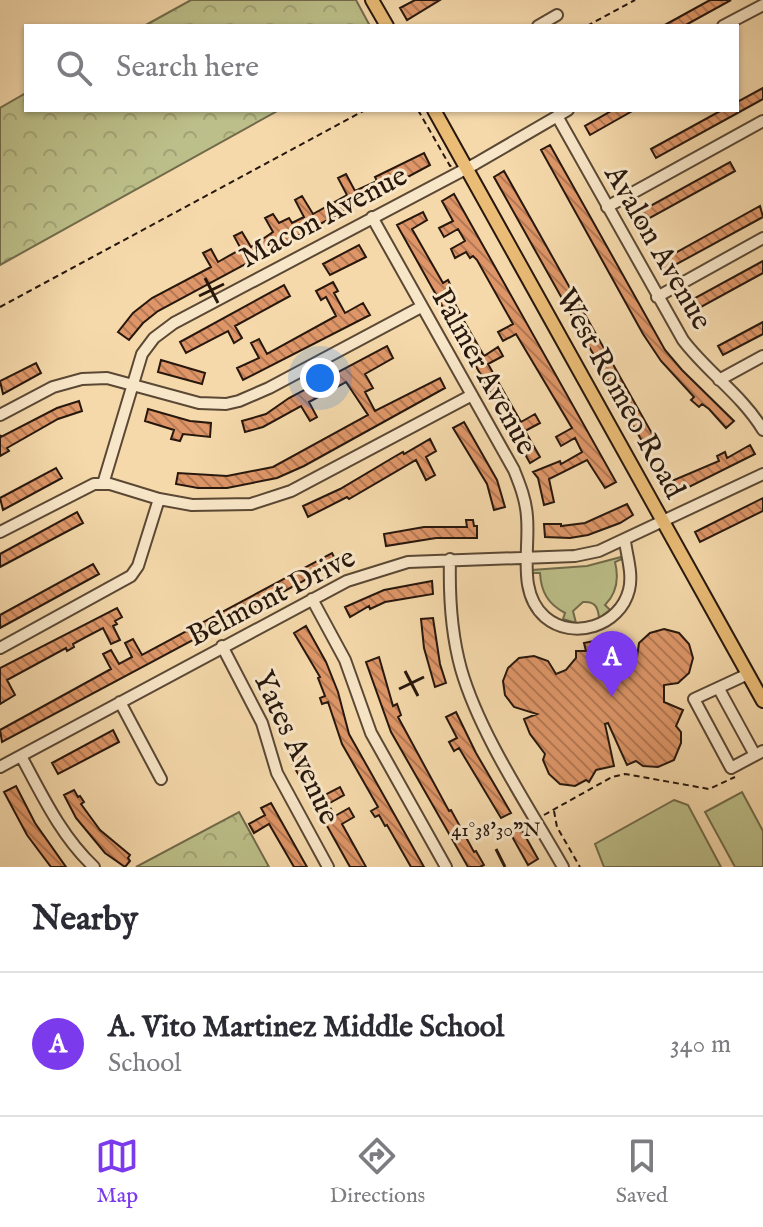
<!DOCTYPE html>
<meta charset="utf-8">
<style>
:root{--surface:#fff;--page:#f7f7f7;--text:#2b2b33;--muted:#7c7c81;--line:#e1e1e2;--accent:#7c3aed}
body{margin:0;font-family:"IM FELL English",serif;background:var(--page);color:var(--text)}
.you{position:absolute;left:320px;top:378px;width:28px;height:28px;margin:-20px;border:6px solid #fff;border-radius:50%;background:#1a73e8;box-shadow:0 0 0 12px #1a73e833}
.badge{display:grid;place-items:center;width:52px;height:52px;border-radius:50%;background:var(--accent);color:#fff;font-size:26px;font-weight:700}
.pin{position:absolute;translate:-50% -66px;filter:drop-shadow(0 2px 4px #0008)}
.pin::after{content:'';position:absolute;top:42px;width:28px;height:24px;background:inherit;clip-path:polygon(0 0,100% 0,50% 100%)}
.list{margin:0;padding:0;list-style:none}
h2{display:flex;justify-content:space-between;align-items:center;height:104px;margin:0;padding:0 32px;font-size:34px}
h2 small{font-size:26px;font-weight:400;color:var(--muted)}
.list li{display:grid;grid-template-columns:52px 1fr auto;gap:24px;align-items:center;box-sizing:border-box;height:144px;padding:0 32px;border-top:2px solid var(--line)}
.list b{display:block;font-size:30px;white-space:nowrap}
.list p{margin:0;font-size:26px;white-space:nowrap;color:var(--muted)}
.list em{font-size:26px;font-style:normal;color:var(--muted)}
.icon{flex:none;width:44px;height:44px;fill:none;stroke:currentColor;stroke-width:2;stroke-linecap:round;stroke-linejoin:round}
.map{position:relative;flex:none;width:763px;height:867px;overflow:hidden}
.search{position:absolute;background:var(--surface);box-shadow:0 2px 6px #0004;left:24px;right:24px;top:24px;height:88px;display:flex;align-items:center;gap:20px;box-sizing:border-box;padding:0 28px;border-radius:0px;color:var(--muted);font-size:30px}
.sheet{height:248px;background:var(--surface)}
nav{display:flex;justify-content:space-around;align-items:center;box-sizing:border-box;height:112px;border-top:2px solid var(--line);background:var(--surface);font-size:22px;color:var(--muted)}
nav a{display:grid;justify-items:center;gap:4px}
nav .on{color:var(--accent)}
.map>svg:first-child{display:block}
</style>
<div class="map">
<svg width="763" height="867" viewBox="0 0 763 867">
<defs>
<pattern id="forest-crowns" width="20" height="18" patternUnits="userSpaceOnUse" patternTransform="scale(2)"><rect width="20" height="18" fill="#bcbf89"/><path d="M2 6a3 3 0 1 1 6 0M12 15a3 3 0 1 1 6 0" fill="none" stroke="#a2a375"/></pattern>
<pattern id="building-back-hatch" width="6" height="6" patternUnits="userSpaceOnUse" patternTransform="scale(2)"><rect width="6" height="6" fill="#de9668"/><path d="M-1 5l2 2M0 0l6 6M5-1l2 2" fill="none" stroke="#b47954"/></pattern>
</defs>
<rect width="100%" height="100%" fill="#f5d9ab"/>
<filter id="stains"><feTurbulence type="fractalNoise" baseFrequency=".0025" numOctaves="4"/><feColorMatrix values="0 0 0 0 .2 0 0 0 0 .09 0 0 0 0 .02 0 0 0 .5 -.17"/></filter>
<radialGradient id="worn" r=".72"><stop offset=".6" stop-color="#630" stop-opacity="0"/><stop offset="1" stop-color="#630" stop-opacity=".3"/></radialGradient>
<path fill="#bcbf89" stroke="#726b4b" stroke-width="2" d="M621 557 622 559 615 562C619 578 617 593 605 605L610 610 599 618C598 607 595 601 583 602L573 611 576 623 563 619 565 613C548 604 541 592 540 573H532V570L587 566Z
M742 792 763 831V867H735L705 812Z
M674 800 688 805 721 867H604L595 844Z"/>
<path fill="url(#forest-crowns)" stroke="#726b4b" stroke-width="2" d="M191 0H356L370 26H144Z
M26 93V110H279L0 265V108Z
M239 812 269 867H136Z"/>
<path fill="url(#building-back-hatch)" stroke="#27170d" stroke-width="2" d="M415 0H440L407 20 400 8Z
M710 0H731L684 26H663Z
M763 88V99L656 158 651 149 722 110H737V102Z
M613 110H634L590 135 585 126Z
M550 145 665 350 682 370 734 421 726 428 709 409 702 404 699 407 691 400 694 397 661 361 643 334 541 150Z
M424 153 430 165 158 311 143 323 129 340 118 332 133 313 152 298 211 267 203 253 211 249 218 262 241 249 234 236 242 232 251 247 273 232 265 218 273 214 279 223 289 218 292 223 304 217 295 200 302 196 313 214 347 195 338 178 346 174 355 191 377 181 375 177Z
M730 162 735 171 639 224 634 215Z
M504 171 654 437 643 443 494 177Z
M454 194 616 482 605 488 587 460 549 479 554 502 544 505 538 478 533 472 560 461 561 464 582 452 575 438 561 446 556 437 572 428 516 334 503 341 498 332 513 324 477 260 473 256 470 258 466 252 455 258 451 249 465 241 458 229 444 237 439 228 453 221 442 201Z
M760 206 763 217 664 271 659 262Z
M423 212 427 220 412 229 443 283 448 280 457 298 453 300 464 321 484 356 498 347 503 356 488 364 521 422 535 414 540 423 525 431 540 457 530 463 397 225Z
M359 245 366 257 330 275 323 264Z
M763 261V273L690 313 684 304Z
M333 282 338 291 334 293 345 313 363 303 370 315 243 380 237 368 259 358 251 343 259 339 267 354 336 316 326 297 321 300 316 291Z
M284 285 290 296 235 326 242 338 234 343 228 331 186 353 180 342Z
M763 322V334L723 355 718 346Z
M387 346 393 358 365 374 373 388 365 392 375 411 440 378 445 388 304 466 277 478 227 488H198L176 484 178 473 227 476 273 467 368 415 346 382 309 402 317 417 310 421 301 406 263 427 245 432 242 421 266 414 289 398Z
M161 360 205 373 202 384 158 372Z
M36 363 41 373 3 394 0 381Z
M79 401 82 411 58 419 7 448 9 451 0 456V435L1 437 57 408Z
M148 409 190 421 211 423 210 437 183 434 180 441 171 439 174 430 145 421Z
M464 422 497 480 505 507 494 510 487 484 453 428Z
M430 439 436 451 426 457 435 475 426 480 416 460 349 499 347 497 308 517 303 506 340 489 394 457 403 452 404 454Z
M750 445 755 454 673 495 667 483 719 461 717 456 725 452 727 458Z
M56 468 62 478 3 510 0 498Z
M763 498V511L700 542 695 532Z
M627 504 633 515 620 523 588 535 570 538 545 537 544 524H561V526L585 523Z
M77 512 83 523 0 567V554Z
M466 520H473L474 526H477V538H436L386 546 384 534 424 527H467Z
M332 553 337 563 2 742 0 730 111 669 103 654 111 650 119 664 132 657 125 643 133 639 142 655Z
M93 564 99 574 0 628V615Z
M432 581 433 594 385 602 370 609 369 606 350 617 345 607 384 590Z
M117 608 122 617 115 621 117 624 113 626 120 640 111 644 103 628 84 638 73 644 74 647 67 651 66 648 7 680 15 695 0 704V668Z
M433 618 440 664 446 683 435 687 424 648 421 619Z
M306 626 326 662 338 692 349 734 424 867H411L387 825 385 826 379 815 375 817 371 811 378 807 342 744 328 702 322 704 320 698 325 696 318 678 320 677 294 633Z
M664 629 679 633 689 644 693 658 689 673 678 683 664 685V702L683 710 676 726 681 732V743L674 760 658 767 643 766 636 761 627 765 608 723 605 724 614 766 596 770 589 782 586 780 575 786 560 784 549 774 543 760 545 754 530 734 524 719 537 714 514 707 505 695 503 681 508 668 519 658 534 656 548 661 556 674 566 670 576 658V651H586L584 643 599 640 600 648 610 644 613 651 626 658 637 657 639 643 650 633Z
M379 657 393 706 397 704 401 715 398 717 449 811 451 810 474 852 476 851 484 865 480 867H468L391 732 366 662Z
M456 712 476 753 511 813 501 818 459 748 454 751 449 742 457 738 446 717Z
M113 730 119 742 58 774 52 763Z
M300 742 305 761 323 796 340 787 344 795 328 804 335 816 349 808 354 817 342 824 366 867H350L292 763 286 746Z
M16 786 35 823 66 867H51L27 835 4 792Z
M74 790 78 797 80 796 84 802 81 804 100 830 130 855 128 858 130 861 125 867 105 853 76 818 64 795Z
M271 803 303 860 307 867H294L269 824 254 833 249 824 265 815 261 808Z
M519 825 538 859 528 865 509 831Z"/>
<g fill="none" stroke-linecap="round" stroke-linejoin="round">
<g stroke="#5a4834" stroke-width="14">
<path id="minor" d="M538 26 557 15
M723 26 763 5
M557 116 683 340C707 372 742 395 763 430
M607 207 763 121
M372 217 514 470C520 485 526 500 527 517 530 550 517 592 545 617 573 641 620 626 629 590 633 574 627 557 625 541
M657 297 763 238
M719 380 763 356
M0 415 53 387 82 379 107 378 199 403 226 404 239 401 269 388 421 307
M103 484 142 354 154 338 174 323 475 164 568 110
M0 532 94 484H110L159 499 192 505 251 504 291 491 472 395
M450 559C449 596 451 633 461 669 480 735 529 807 563 867
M312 599 345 660 371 733 446 867
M222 646 262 723 277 773 328 867
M0 648 131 576 138 566 159 499
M748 674 694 699 731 768 763 751
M719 689 755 755
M120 702 161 779
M21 756C42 795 61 836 94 867
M0 767 347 581 408 562 575 556 599 551 763 474"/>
</g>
<g stroke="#27170d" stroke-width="16">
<path id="major" d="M372 0 387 26
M434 110 763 701"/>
</g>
<path stroke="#27170d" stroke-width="2" stroke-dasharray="6 4" stroke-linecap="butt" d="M587 26 635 0
M418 110 450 166 452 165
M0 307 365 110
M554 811 557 827 580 867
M544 815 612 777 625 774 709 789 735 777"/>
<use href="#minor" stroke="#f8e6c8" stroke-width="10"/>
<use href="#major" stroke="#eabc76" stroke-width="12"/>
</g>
<path fill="none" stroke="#27170d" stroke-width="3" d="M205 278 218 303M199 296 224 284M405 671 418 696M399 689 424 677M496 849 505 867"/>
<g text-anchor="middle" stroke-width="6" stroke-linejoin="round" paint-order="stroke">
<g font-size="30" fill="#27170d" stroke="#f8e6c8">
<text transform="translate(323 216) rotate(-28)" y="10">Macon Avenue</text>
<text transform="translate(659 247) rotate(60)" y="10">Avalon Avenue</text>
<text transform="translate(485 371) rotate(61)" y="10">Palmer Avenue</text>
<text transform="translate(621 393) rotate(61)" y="10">West Romeo Road</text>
<text transform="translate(271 596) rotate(-27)" y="10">Belmont Drive</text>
<text transform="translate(297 747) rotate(65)" y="10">Yates Avenue</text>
</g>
</g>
<g font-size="20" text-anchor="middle" fill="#27170d" stroke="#f8e6c8" stroke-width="6" stroke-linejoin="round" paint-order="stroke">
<text x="496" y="836">41°38'30"N</text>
</g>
<rect width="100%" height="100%" filter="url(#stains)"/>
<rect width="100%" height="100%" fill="url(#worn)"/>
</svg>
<div class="you"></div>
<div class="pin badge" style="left:612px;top:697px">A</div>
<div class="search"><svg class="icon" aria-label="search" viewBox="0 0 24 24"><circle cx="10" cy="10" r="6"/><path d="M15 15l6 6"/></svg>Search here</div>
</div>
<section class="sheet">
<h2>Nearby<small></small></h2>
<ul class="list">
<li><span class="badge">A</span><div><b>A. Vito Martinez Middle School</b><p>School</p></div><em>340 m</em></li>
</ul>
</section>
<nav>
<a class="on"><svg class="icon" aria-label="map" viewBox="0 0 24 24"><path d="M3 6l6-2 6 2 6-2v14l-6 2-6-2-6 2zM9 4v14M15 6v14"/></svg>Map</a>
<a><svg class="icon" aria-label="directions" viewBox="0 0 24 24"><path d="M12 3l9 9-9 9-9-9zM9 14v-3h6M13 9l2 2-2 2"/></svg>Directions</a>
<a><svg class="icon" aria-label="saved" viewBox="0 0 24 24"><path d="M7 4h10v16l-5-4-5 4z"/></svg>Saved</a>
</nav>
